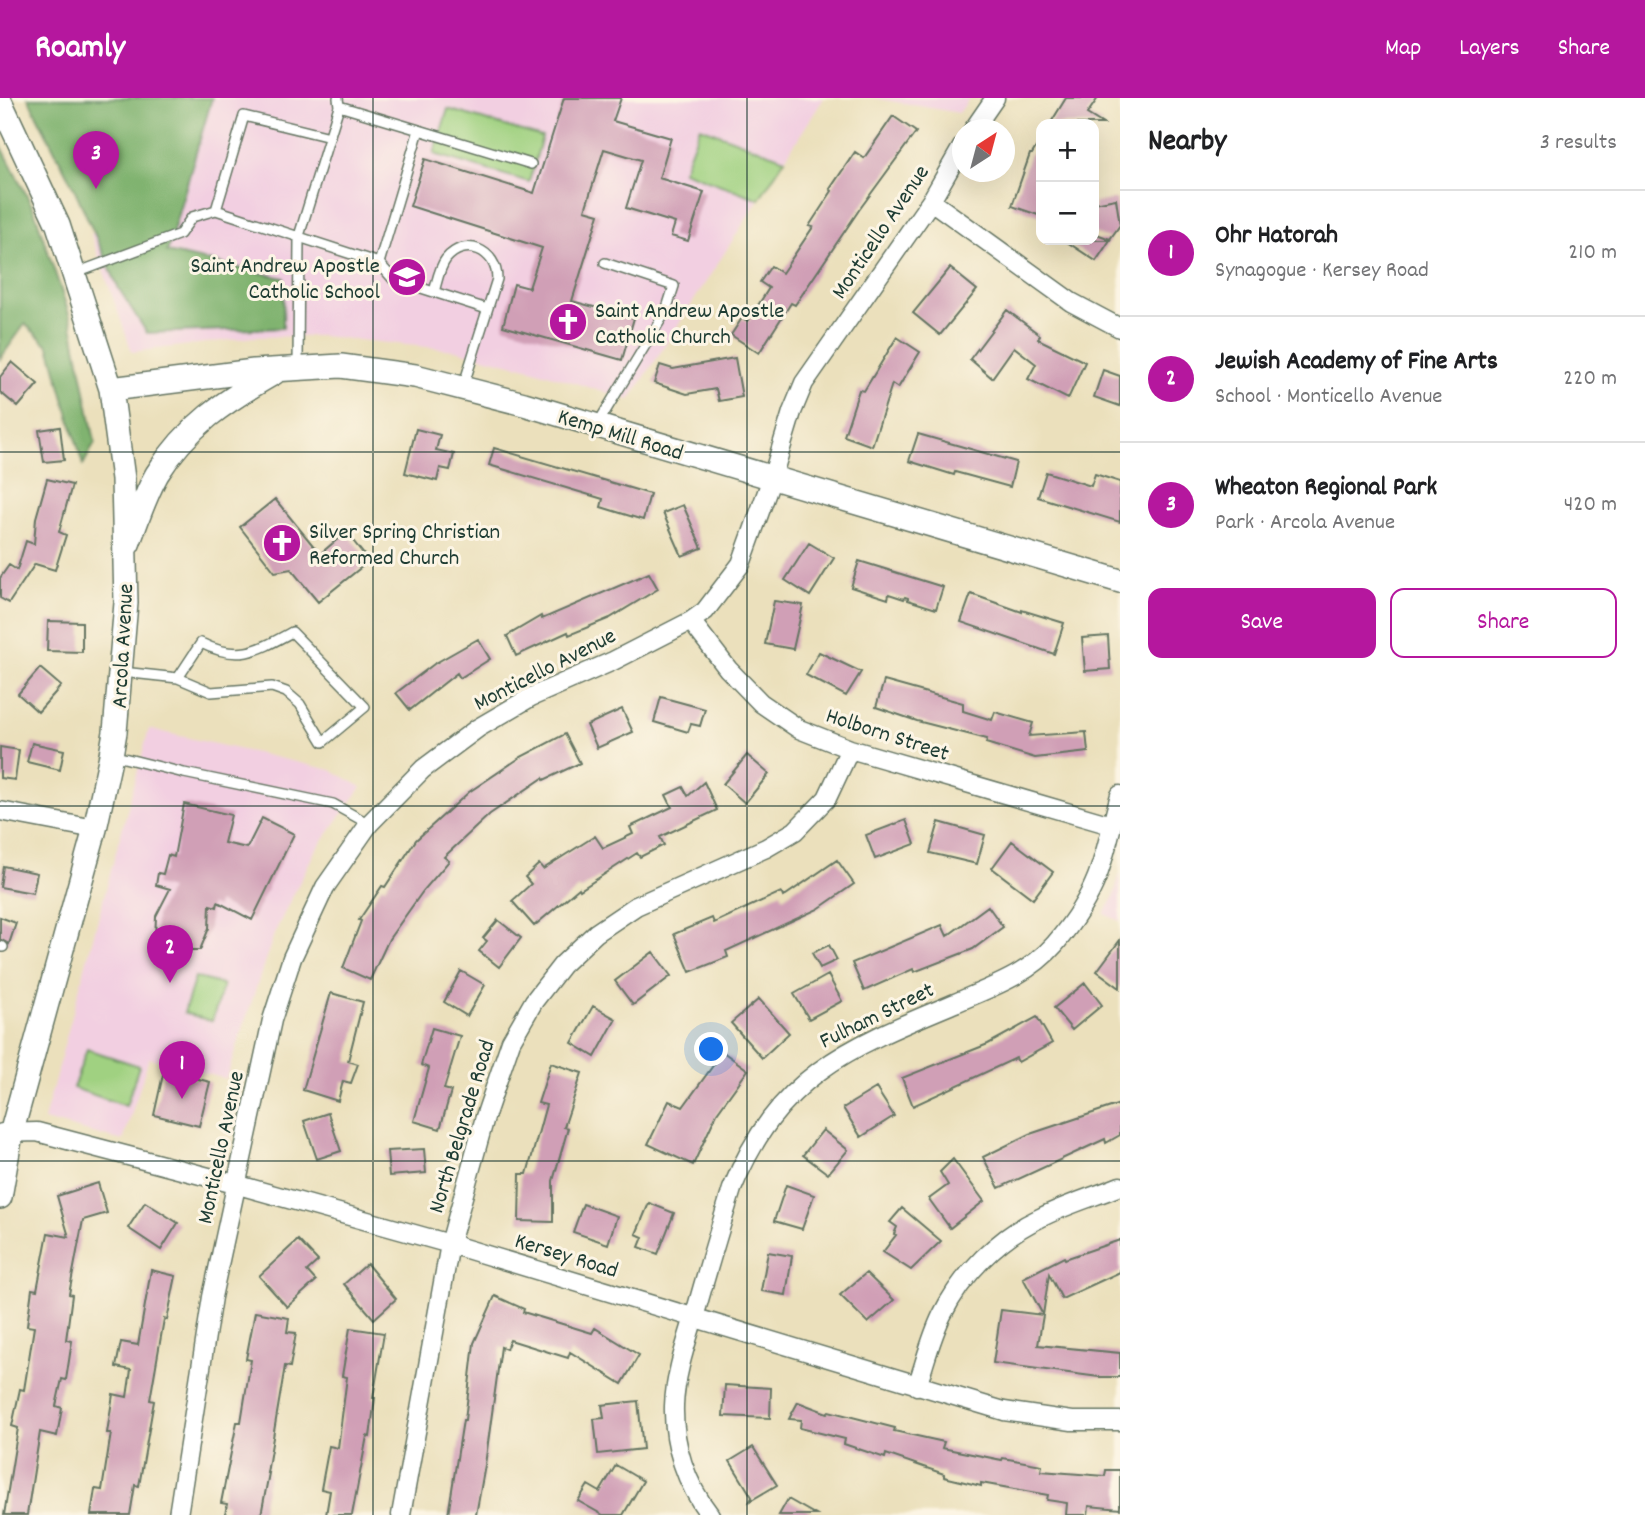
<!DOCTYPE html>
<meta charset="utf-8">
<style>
:root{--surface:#fff;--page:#f2f2f2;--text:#202124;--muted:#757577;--line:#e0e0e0;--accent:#b5179e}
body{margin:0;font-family:Dekko,sans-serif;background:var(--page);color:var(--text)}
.controls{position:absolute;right:21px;top:21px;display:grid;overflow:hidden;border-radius:14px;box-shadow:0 7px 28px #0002}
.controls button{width:63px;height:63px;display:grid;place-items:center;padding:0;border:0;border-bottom:2px solid var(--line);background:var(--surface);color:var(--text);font:35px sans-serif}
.compass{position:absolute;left:952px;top:21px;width:63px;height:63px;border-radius:50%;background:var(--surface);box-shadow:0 7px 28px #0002;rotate:36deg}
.you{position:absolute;left:712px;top:952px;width:24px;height:24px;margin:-18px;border:5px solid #fff;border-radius:50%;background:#1a73e8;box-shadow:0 0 0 10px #1a73e833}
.badge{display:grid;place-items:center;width:46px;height:46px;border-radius:50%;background:var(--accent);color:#fff;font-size:23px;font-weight:700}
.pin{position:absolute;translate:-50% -58px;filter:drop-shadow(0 2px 4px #0008)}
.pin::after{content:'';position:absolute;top:37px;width:24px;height:21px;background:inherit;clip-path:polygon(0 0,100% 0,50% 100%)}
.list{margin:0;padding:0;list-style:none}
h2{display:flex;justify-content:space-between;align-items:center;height:91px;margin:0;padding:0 28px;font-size:30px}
h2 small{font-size:23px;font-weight:400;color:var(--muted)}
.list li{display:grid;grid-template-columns:46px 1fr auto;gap:21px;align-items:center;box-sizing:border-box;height:126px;padding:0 28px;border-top:2px solid var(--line)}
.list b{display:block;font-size:26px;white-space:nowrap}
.list p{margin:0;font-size:23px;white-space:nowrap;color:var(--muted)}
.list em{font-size:23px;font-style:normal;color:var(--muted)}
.actions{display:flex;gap:14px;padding:21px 28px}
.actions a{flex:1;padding:16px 0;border:2px solid var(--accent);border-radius:14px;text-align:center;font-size:24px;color:var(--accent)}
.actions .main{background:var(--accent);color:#fff}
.map{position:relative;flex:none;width:1120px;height:1417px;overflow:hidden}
header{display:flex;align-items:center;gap:42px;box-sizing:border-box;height:98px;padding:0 35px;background:var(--accent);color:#fff}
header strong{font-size:33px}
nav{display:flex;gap:38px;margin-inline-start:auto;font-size:24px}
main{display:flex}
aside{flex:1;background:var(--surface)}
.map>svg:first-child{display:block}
</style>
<header>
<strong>Roamly</strong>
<nav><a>Map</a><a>Layers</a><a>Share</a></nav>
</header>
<main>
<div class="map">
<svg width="1120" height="1417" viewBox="0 0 1120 1417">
<rect width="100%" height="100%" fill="#fcf5e5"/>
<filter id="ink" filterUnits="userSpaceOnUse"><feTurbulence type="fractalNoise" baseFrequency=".0143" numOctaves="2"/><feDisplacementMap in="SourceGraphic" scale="14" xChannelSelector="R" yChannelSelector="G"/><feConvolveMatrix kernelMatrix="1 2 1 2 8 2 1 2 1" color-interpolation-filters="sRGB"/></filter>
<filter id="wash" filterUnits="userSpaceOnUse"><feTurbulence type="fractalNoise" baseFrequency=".00686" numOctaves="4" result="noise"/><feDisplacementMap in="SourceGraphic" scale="28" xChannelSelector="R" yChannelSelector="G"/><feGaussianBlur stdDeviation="1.57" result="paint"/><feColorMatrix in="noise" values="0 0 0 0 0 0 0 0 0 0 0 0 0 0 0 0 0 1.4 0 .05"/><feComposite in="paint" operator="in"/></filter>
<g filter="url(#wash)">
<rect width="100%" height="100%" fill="#ebe0bc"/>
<path fill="#f2cfe1" d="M179 0H824L630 302 531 271 455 252 321 238 254 239 132 254 91 137Z
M873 0H970L959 15Z
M149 631 331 672 362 689 315 753 274 836 226 981 149 960 123 1043 44 1022Z
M1120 774V823L1104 816 1114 798Z"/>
<path fill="#a0d181" stroke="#60875a" stroke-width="2" d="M448 11 542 39 529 84 434 56Z
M700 29 785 61 759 101 683 73Z
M195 879 223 887 212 923 184 915Z
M87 951 139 968 126 1008 73 990Z"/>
<path fill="#80b36f" stroke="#507852" stroke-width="2" d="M28 0H212L167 154 284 180 283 230 147 235 119 191 74 90Z
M0 45 34 112 71 222 95 344 83 367 49 248 25 226 0 261Z"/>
<g id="blocks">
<path fill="#d09fb6" d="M564 0H621L613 23 671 40 659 80 704 94 688 143 671 138 675 125 626 110 641 62 604 51 585 112 599 116 572 203 634 220 622 262 503 228 514 186 529 190 542 150 410 108 425 61 534 95Z
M1066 0H1098L1087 16 1103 26H1050Z
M893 18 916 34 859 112 795 207 791 205 759 255 731 237 742 220 748 223 769 190 760 184 771 168 782 175 813 129 809 128 832 93 830 91 855 54 864 60Z
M1041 41V118L1012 108 1030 56H1032Z
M1116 101 1120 127 1110 141 1094 135V105Z
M1064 142H1110L1096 163Z
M950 170 977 192 940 237 913 215Z
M1007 212 1040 237 1038 241 1085 264 1068 301 1028 281 1036 266 1014 249 992 280 970 261Z
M897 239 920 254 898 290 892 286 872 348 844 338 859 292 864 293Z
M735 260 742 299 719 303 716 291 687 296 654 285 660 267 673 271Z
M12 264 38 286 18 309 0 294V279Z
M1103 272 1120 278V308L1094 299Z
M60 329 64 362 44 364 39 332Z
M416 331 440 337 436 352 454 356 450 372 440 370 437 383 405 375Z
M918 336 1016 364 1010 389 955 374 954 377 909 363Z
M494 350 650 396 643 422 601 409 603 401 489 367Z
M1046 374 1091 388 1095 376 1120 384V424L1038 399Z
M47 381 72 387 59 434 66 437 55 472 35 466 9 505 0 500V480L9 467 17 472 26 443 34 446 36 420Z
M275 401 320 456 346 434 369 463 318 504 291 471 275 474 240 429Z
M683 407 702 450 682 458 663 415Z
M809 445 834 460 810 498 785 482Z
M859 463 943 489 936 511 908 502V500L905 499 904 501 889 496 888 501 851 489Z
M649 475 658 491 610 520 569 537 568 534 516 558 507 538 541 518 542 521Z
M971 496 1022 514V512L1064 525 1054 556 961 524Z
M774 503 803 507 793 551 765 546Z
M48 523 82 524V554L47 553Z
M1108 538 1110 571 1085 573 1082 540Z
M478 541 490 561 460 580 457 575 410 612 396 595 434 566Z
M819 554 861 574 846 598 806 577Z
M40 570 61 588 38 614 18 596Z
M884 583 963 605V613L992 622 995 614 1033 625 1029 638 1086 634 1088 654 1035 660 986 645 987 641 917 623 876 609Z
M661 599 705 611 700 628 691 626 688 634 654 624Z
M622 611 633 634 597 650 587 627Z
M565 636 580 665 544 682 543 680 490 716 444 759 449 763 423 793 389 841 370 882 343 870 361 823 359 822 382 788 385 789 416 742 469 694 521 659Z
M32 645 64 652 60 672 27 664Z
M0 649 19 652 15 682 0 680Z
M747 657 769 676 745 705 723 686Z
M704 684 717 712 660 739 664 747 640 759 637 755 580 792 579 790 534 828 512 803 531 786 525 779 539 766 543 771 595 738 603 750 633 736 630 729 672 709 666 697 683 689 688 698Z
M184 706 231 717 224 745 247 750 262 720 294 736 252 822 218 804 217 809 210 807 209 830 200 852H176L155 842 156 818 170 791 156 787 158 775 163 776 168 757 174 759Z
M906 722 915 746 875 761 866 737Z
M939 724 985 737 977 766 930 755Z
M1012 743 1053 774 1033 801 992 770Z
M837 762 854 786 818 811 726 853 728 859 690 874 674 836 712 820 714 825 781 794 783 799Z
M3 768 37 775 33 795 0 789Z
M988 808 1003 829 973 851 914 874 913 871 864 893 852 865 942 827 947 838Z
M0 819 16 825 9 846 0 841Z
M498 822 521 840 499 869 479 853 487 843 483 840Z
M1120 842V890L1097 873Z
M829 847 837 862 820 870 812 855Z
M653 854 671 878 633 907 615 883Z
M461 873 485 887 467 918 444 904Z
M828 877 842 903 809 921 794 896Z
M1085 885 1102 907 1072 932 1054 910Z
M331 895 363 904 348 963 358 966 351 985 343 983 338 1003 303 992Z
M759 901 789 935 762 960 731 925Z
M593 908 616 921 595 959 572 945Z
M1037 919 1052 945 1018 964 1016 960 913 1008 902 980 988 946Z
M432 930 460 938 444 991 451 993 440 1031 414 1023 429 970 421 967Z
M723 954 748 972 717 1015 693 1067 648 1046 669 1003 683 1009Z
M551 965 582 975 564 1029 568 1030 553 1083V1124L519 1123 520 1076H527L546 1007 538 1005Z
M164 972 210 984 199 1028 154 1017Z
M876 990 894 1018 861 1039 843 1010Z
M1120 1006V1037L1106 1045 1105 1041 999 1090 983 1059 1030 1036Z
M328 1015 341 1053 317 1061 304 1023Z
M823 1032 848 1052 828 1076 803 1057Z
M424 1051 426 1075 389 1078 387 1053Z
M953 1061 984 1103 950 1130 929 1101 948 1087 940 1074Z
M98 1085 107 1115 83 1122 69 1196 72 1197 66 1242 72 1243 66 1282 62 1281 56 1308 62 1310 57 1338 40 1334 27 1417H4L18 1330 12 1328 20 1291 24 1292 34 1229 27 1228 32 1191 37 1192 48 1135 69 1139 57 1098Z
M786 1087 814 1097 802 1131 774 1123Z
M145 1104 178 1125 161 1152 128 1130Z
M649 1105 674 1115 658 1156 639 1149 643 1139 636 1136Z
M583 1106 617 1118 608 1146 573 1134Z
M902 1110 941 1143 911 1172 883 1154 896 1137 894 1136 897 1129 890 1124Z
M298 1142 318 1163 307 1173 316 1183 287 1209 259 1178Z
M1120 1142V1174L1062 1201 1049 1176 1043 1217 1023 1180 1064 1159 1065 1161Z
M768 1154 792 1158 786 1197 761 1193Z
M367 1166 396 1201 374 1221 344 1186Z
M151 1172 176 1178 167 1222 164 1221 150 1302 154 1303 139 1388 135 1387 130 1417H91L95 1391 102 1392 111 1335H107L113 1296 127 1299 131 1272 116 1269 121 1244 138 1247Z
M866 1175 894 1202 868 1225 840 1197Z
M495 1198 524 1211 523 1214 592 1235 595 1230 639 1257 622 1286 570 1254 568 1260 510 1242 506 1251 501 1249 485 1367 476 1417H448L463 1322H465L474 1245Z
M1001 1212 1043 1217 1038 1247 1120 1255V1279H1099L993 1265Z
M255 1214 289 1220 287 1234 296 1235 290 1269 285 1268 267 1375H269L261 1417H225L227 1406 221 1405 237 1324H241L251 1262 246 1261Z
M350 1230 384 1235 373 1300H375L370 1339 367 1338 352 1417H326L330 1393 321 1391 329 1348 338 1350 347 1279 342 1278Z
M725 1287 771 1290 770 1320 723 1318Z
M638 1303 643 1351 598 1356 594 1321 604 1320 602 1307Z
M798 1304 827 1315 829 1313 895 1330 894 1333 944 1344 942 1350 1002 1362 1003 1360 1042 1367 1041 1373 1105 1378 1106 1372H1120V1411L1089 1408 1088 1417H1066L1067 1405 1047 1402 1048 1397 981 1385V1388L944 1379V1376L886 1356 885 1360 844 1346 845 1341 800 1330 801 1322 789 1321Z
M753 1349 777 1387 750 1403 752 1399 730 1363Z
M616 1367 643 1383 623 1417H603L578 1403 588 1387 600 1394Z
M788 1401 816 1417H779Z"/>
</g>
</g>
<g filter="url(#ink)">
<use href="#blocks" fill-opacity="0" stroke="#667664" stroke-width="2"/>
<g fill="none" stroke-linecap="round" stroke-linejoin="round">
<g stroke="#667664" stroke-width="12">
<path id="service" d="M339 8 419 32 379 165
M419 32 531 66
M216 112 244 18 330 39
M76 175 180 136 192 119 216 112 379 165 393 181 487 211
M434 194C437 184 439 170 446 161 465 138 497 152 497 181L463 289
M298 268 299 138 339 8 338 0
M597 327 666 213 674 188 605 165
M122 574 178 580 211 594 272 589 286 594 300 606 323 644 365 609 292 534C257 553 239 564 201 545L178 580
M112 657 184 675 333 706 369 726
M0 848 3 849"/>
</g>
<g stroke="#667664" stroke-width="21">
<path id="minor" d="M973 32 995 0
M931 103 1071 204 1120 230
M691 523 728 571 761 605 799 631 850 651 1111 727
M0 713 95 731
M2 1035 37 1034 235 1086 450 1146 1004 1313 1072 1323H1120
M917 1288C925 1265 931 1239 942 1217 962 1176 999 1139 1040 1120 1065 1107 1093 1099 1120 1088
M178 1417 212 1199 272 922 292 860 325 789 369 726 423 671 478 630 531 599 613 563 691 523 705 513 741 466 772 380 792 314 804 285 931 103 962 49
M401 1417 450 1146 485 1019 511 943 534 903 562 867 596 835 636 808 766 750 795 733 827 700 850 651
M710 1417C686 1386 673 1347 674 1308 675 1275 688 1240 697 1209 708 1170 720 1130 732 1091 778 977 849 949 955 905 992 889 1028 877 1055 846 1071 827 1088 802 1097 779 1107 753 1112 724 1120 697"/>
</g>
<g stroke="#667664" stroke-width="26">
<path id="tertiary" d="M0 3 58 127 111 291 123 381 126 505 115 634 111 657 95 731 11 1036 0 1099
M111 291 254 273 341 268 415 278 524 306 1120 483
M128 446C137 423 145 397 157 376 187 328 225 303 274 275"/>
</g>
<use href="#service" stroke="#fff" stroke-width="9"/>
<use href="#minor" stroke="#fff" stroke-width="18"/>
<use href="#tertiary" stroke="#fff" stroke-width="23"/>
</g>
</g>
<path fill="none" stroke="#1f3d34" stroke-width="2" stroke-opacity="0.55" d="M373 0V1417M747 0V1417M0 354H1120M0 708H1120M0 1063H1120"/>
<defs>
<g id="school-disc" transform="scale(2.0125)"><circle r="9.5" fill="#b5179e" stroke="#fcf5e5"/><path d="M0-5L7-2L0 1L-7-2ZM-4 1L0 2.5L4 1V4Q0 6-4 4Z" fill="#fff"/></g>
<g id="church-disc" transform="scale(2.0125)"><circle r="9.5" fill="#b5179e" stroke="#fcf5e5"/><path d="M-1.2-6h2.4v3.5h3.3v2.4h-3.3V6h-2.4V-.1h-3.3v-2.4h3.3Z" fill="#fff"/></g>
</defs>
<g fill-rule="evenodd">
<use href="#school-disc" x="407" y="179"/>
<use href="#church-disc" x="568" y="224"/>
<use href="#church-disc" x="282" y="445"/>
</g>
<g text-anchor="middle" stroke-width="6" stroke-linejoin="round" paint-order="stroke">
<g font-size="23" fill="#1f3d34" stroke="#fcf5e5">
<text transform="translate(879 133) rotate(-56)" y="8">Monticello Avenue</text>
<text transform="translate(621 335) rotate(17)" y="8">Kemp Mill Road</text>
<text transform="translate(121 548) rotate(-87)" y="8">Arcola Avenue</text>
<text transform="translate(544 570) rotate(-27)" y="8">Monticello Avenue</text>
<text transform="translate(888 635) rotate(18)" y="8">Holborn Street</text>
<text transform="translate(876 916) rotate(-26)" y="8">Fulham Street</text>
<text transform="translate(460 1028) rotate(-73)" y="8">North Belgrade Road</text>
<text transform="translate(219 1049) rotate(-78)" y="8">Monticello Avenue</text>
<text transform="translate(567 1156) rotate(17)" y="8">Kersey Road</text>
</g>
<g font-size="23" fill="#1f3d34" stroke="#fcf5e5" text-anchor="start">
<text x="380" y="174" text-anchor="end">Saint Andrew Apostle<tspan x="380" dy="26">Catholic School</tspan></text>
<text x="595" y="219">Saint Andrew Apostle<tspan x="595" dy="26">Catholic Church</tspan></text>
<text x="309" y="440">Silver Spring Christian<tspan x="309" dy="26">Reformed Church</tspan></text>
</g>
</g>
</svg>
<div class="controls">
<button>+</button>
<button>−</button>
</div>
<svg class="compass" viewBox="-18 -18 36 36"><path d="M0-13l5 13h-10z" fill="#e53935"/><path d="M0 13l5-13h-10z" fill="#757577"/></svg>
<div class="you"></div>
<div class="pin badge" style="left:182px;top:1001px">1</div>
<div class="pin badge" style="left:170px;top:885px">2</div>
<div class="pin badge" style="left:96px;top:91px">3</div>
</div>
<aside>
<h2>Nearby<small>3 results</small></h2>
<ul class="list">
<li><span class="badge">1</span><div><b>Ohr Hatorah</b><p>Synagogue · Kersey Road</p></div><em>210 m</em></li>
<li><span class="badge">2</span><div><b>Jewish Academy of Fine Arts</b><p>School · Monticello Avenue</p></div><em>220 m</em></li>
<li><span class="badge">3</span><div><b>Wheaton Regional Park</b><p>Park · Arcola Avenue</p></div><em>420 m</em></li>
</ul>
<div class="actions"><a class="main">Save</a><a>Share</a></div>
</aside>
</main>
